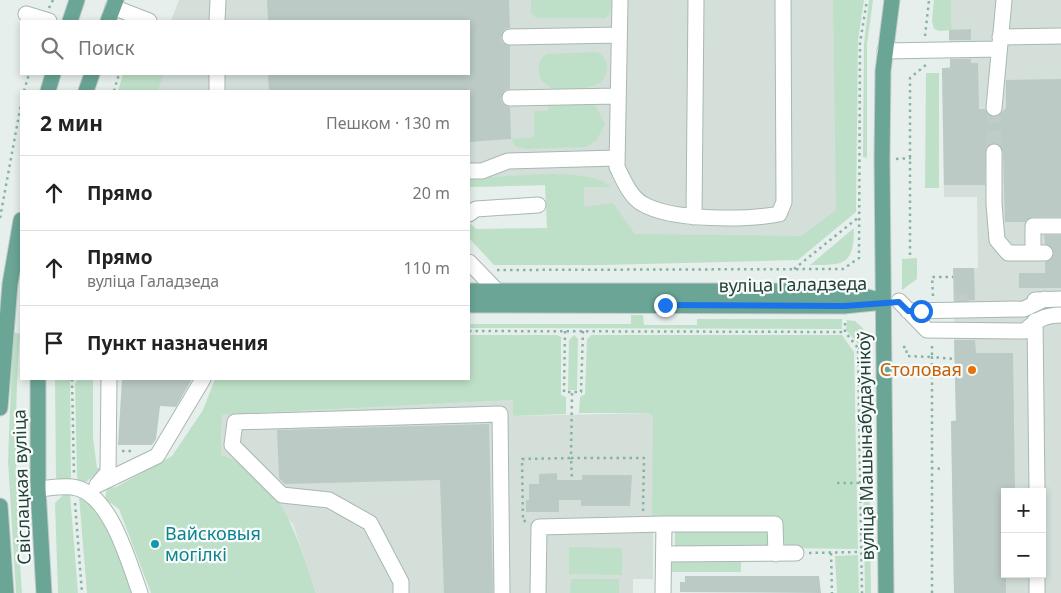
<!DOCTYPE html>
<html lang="ru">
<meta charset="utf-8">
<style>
:root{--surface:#fff;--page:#f6f6f6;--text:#222;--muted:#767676;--line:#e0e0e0}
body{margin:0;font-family:"Noto Sans",sans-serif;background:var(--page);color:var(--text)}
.controls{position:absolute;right:15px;bottom:15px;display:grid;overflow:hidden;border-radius:0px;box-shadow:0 2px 8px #0003}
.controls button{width:45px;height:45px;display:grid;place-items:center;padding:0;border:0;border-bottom:1px solid var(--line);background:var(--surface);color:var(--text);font:25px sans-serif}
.stop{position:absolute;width:15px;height:15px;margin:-11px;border:4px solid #1a73e8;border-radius:50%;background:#fff}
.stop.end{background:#1a73e8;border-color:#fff;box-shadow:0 1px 5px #0008}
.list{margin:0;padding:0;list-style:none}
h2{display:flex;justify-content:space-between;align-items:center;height:65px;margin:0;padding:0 20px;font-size:21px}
h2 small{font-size:16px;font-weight:400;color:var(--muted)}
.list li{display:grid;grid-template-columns:32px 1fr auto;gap:15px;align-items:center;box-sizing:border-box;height:75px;padding:0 20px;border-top:1px solid var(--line)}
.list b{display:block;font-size:19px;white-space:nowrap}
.list p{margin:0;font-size:16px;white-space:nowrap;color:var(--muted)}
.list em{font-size:16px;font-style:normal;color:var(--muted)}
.icon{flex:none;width:28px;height:28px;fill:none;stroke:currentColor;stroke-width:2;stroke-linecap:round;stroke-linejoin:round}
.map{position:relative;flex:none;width:1061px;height:593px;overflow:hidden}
.search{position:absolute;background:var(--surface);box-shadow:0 2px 8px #0003;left:20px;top:20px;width:450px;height:55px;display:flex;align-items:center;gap:12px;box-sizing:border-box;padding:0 18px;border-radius:0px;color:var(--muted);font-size:19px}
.panel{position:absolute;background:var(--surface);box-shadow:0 2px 8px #0003;left:20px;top:90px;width:450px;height:290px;border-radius:0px}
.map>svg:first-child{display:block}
</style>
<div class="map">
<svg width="1061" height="593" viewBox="0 0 1061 593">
<rect width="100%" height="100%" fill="#e6efeb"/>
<path fill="#d4dfda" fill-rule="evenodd" d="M179 0H846V213L803 249 605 246 545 185 469 187V91H150L155 74H469V21H171Z
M951 0H1061V593H954L951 421 956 420 953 268H978L977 197H944L942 68 950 67 949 30 952 29ZM1005 492H1042V574H1005Z
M513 400V416L653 413V579H633V593H316L293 524 221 455 222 415Z"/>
<path fill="#bfe0c8" d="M531 0H611C611 7 612 14 605 18H536L531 12Z
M833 0H864L858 40 856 212 798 260 604 265H494L469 238V222L476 229 547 228 545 185 469 187V179C501 177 589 165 611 187H584V207L613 203 635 234 801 236 836 210Z
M869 0H873L867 44V158L863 157 864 44Z
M934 0H951L952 30 940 31 934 29 932 21Z
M597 52C603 55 607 60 607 68 606 94 569 88 552 89L541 80C538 69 536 61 547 54Z
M926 73H939V188H925Z
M123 74H163L158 91H118Z
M583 102 595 105 605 124 596 141 586 147 525 149 515 146 511 139 534 137V111H548L549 103Z
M854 228C854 266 843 265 810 265Z
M917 258V279L902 290V259Z
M631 315H643L644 325H697V319H842V329L469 328V324H631Z
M847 320 855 321 863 328 866 344 859 345 846 330Z
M13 332 20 334C13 420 16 507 22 593H16L8 461Z
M469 335H557L561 337V395L566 397V414L513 416V400L222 415 221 455C281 475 298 539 316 593H151L119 509 105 499 107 488 116 487 172 456 203 410 215 379H469Z
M574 335 578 339 577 390H568L569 340Z
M592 335H842L854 352 858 549 779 548V520L652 519 653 416 648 413H579L580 397 585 394 587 339Z
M55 379H70L71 482 58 480 56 477Z
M78 379H93V438L97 468H104L86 482 81 483 77 478 75 384Z
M862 393H868L871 593H865Z
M64 494H70L78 593H58L55 503Z
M79 496 93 503 107 522 133 593H87Z
M773 527 774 548 675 549V528Z
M569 547 622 548V575L569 574Z
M858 555 859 593H837L835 556Z
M741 557V572H672V561Z
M571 579H619V593H570Z"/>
<path fill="#bbcac4" d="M267 0H509L510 28 505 29 501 37 502 42 510 46V89L505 90 501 98 502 103 510 107 511 139 469 142V91H269L268 74H469V21H268Z
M971 29V40H949V30Z
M950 59H971V63H978L979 109H985L988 115 993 117 998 116 1006 108V80L1061 79V217H1033L1025 222H1005L1003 152 998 144H990L986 148 985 185H944L942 68H950Z
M1044 235H1061V288H1019V273H1045V262L1053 257V249L1045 244Z
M953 268H974L975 300 954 301Z
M954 340H975L976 353H1013L1015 492H1005L1006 593H954L951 421H956Z
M122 379H192L176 407 160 406 156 439 152 445H118Z
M489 424 493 593H444L440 480 285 484 279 478 277 430Z
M557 473V480H582V475H632L630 506H581V500H559V512H526V500H529V484H539V474Z
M685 576H819L821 593 680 592V582H685Z"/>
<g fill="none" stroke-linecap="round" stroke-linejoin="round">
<path stroke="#bfccc8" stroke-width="15" stroke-dasharray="15 8" stroke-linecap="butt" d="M994 108V152
M954 302 975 301"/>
<g stroke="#a8b8b2" stroke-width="17">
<path id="minor" d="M620 0 617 167C623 179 630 197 643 204 672 221 747 220 779 214L784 202 783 0
M113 7 149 21
M26 14 49 21
M217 21 218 0
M510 37 619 35
M1000 37 1061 36
M885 51 999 49
M217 74V91
M510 98 618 96
M994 108 1004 0
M994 152V204L997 240 1008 253H1045
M469 171H482L508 161 617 158
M469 214 476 209 538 205
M694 217 696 0
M1033 253V226H1061
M469 262 498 292
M1035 300 1061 299
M899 301 927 330 1025 331C1036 320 1045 315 1061 315
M908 311 1024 309 1045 299
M1035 321 1037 492
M98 484 108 472 109 379
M97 485 157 456 203 379
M38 489C49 488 61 486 72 487 110 491 129 563 140 593
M664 524H775L776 554
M664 554 796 553
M1037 574V593
M401 593V582L370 523 329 500 282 495 232 445 235 422 500 414 502 593
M538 593 539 527 664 524 663 593"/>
</g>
<g stroke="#c2cac8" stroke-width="17">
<path id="major" d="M70 21 77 0
M108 21 116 0
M48 91 53 74
M86 91 92 74
M469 291H844L883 301
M469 305 844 306 874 303
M38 379V489L44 593
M0 408 10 284 21 220
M0 506 6 593
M886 593 882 159 883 71 892 0"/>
</g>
<path stroke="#86b3a5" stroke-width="2.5" stroke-dasharray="2.5 4" stroke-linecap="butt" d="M49 8 53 0
M925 36 929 0
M24 91 29 74
M114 91 119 74
M896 159 911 158
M0 218 21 104
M910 255V78L927 64
M794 269 859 217
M497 270 843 269 859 258 860 43 867 0
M933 296 932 277H953
M845 323V332L858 348 862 593
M469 331 845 332
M565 331 564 392H581L583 331
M903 347H906L907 356 932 357V344
M858 348H867
M72 379 74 475
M859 388 872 387
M572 393 571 458H644L643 511
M122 451H134
M931 468 944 469
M837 483H860
M75 503 82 593
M526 521H523L522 459 571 458 572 480
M809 553 860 552
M831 553 832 593
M932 593V357L955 359"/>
<use href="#minor" stroke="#fff" stroke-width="15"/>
<use href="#major" stroke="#6aa596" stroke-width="15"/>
</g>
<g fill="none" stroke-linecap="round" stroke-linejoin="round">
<path stroke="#1a73e8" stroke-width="6" d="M665 305 844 306 899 302 908 311H921"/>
</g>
<circle fill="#e8710a" stroke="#f7fbf9" stroke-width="2" cx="972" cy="370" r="5"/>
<circle fill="#0f9aa8" stroke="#f7fbf9" stroke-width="2" cx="155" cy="544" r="5"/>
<g text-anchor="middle" stroke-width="4.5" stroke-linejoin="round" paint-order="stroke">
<g font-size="18" fill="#24423a" stroke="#f7fbf9">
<text transform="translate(793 285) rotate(-1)" y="6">вуліца Галадзеда</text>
<text transform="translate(866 446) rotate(-91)" y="6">вуліца Машынабудаўнікоў</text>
<text transform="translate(22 487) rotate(-92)" y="6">Свіслацкая вуліца</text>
</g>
<g font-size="18" fill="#c56008" stroke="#f7fbf9" text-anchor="end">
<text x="962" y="376">Столовая</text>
</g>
<g font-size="18" fill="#0d838f" stroke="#f7fbf9" text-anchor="start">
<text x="165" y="540">Вайсковыя<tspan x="165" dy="21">могілкі</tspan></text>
</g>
</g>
</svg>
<div class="controls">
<button>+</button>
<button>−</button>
</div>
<div class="stop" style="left:921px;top:311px"></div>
<div class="stop end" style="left:665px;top:305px"></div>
<div class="search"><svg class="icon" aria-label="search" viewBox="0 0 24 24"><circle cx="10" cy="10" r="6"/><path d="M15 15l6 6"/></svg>Поиск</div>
<section class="panel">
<h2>2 мин<small>Пешком · 130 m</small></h2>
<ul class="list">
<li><svg class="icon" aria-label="ahead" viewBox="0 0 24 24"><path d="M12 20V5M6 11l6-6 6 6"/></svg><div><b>Прямо</b></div><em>20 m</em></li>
<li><svg class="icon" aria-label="ahead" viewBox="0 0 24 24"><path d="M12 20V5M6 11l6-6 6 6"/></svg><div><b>Прямо</b><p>вуліца Галадзеда</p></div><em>110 m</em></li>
<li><svg class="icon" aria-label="arrive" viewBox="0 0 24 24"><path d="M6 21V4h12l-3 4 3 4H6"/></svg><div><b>Пункт назначения</b></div></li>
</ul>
</section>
</div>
